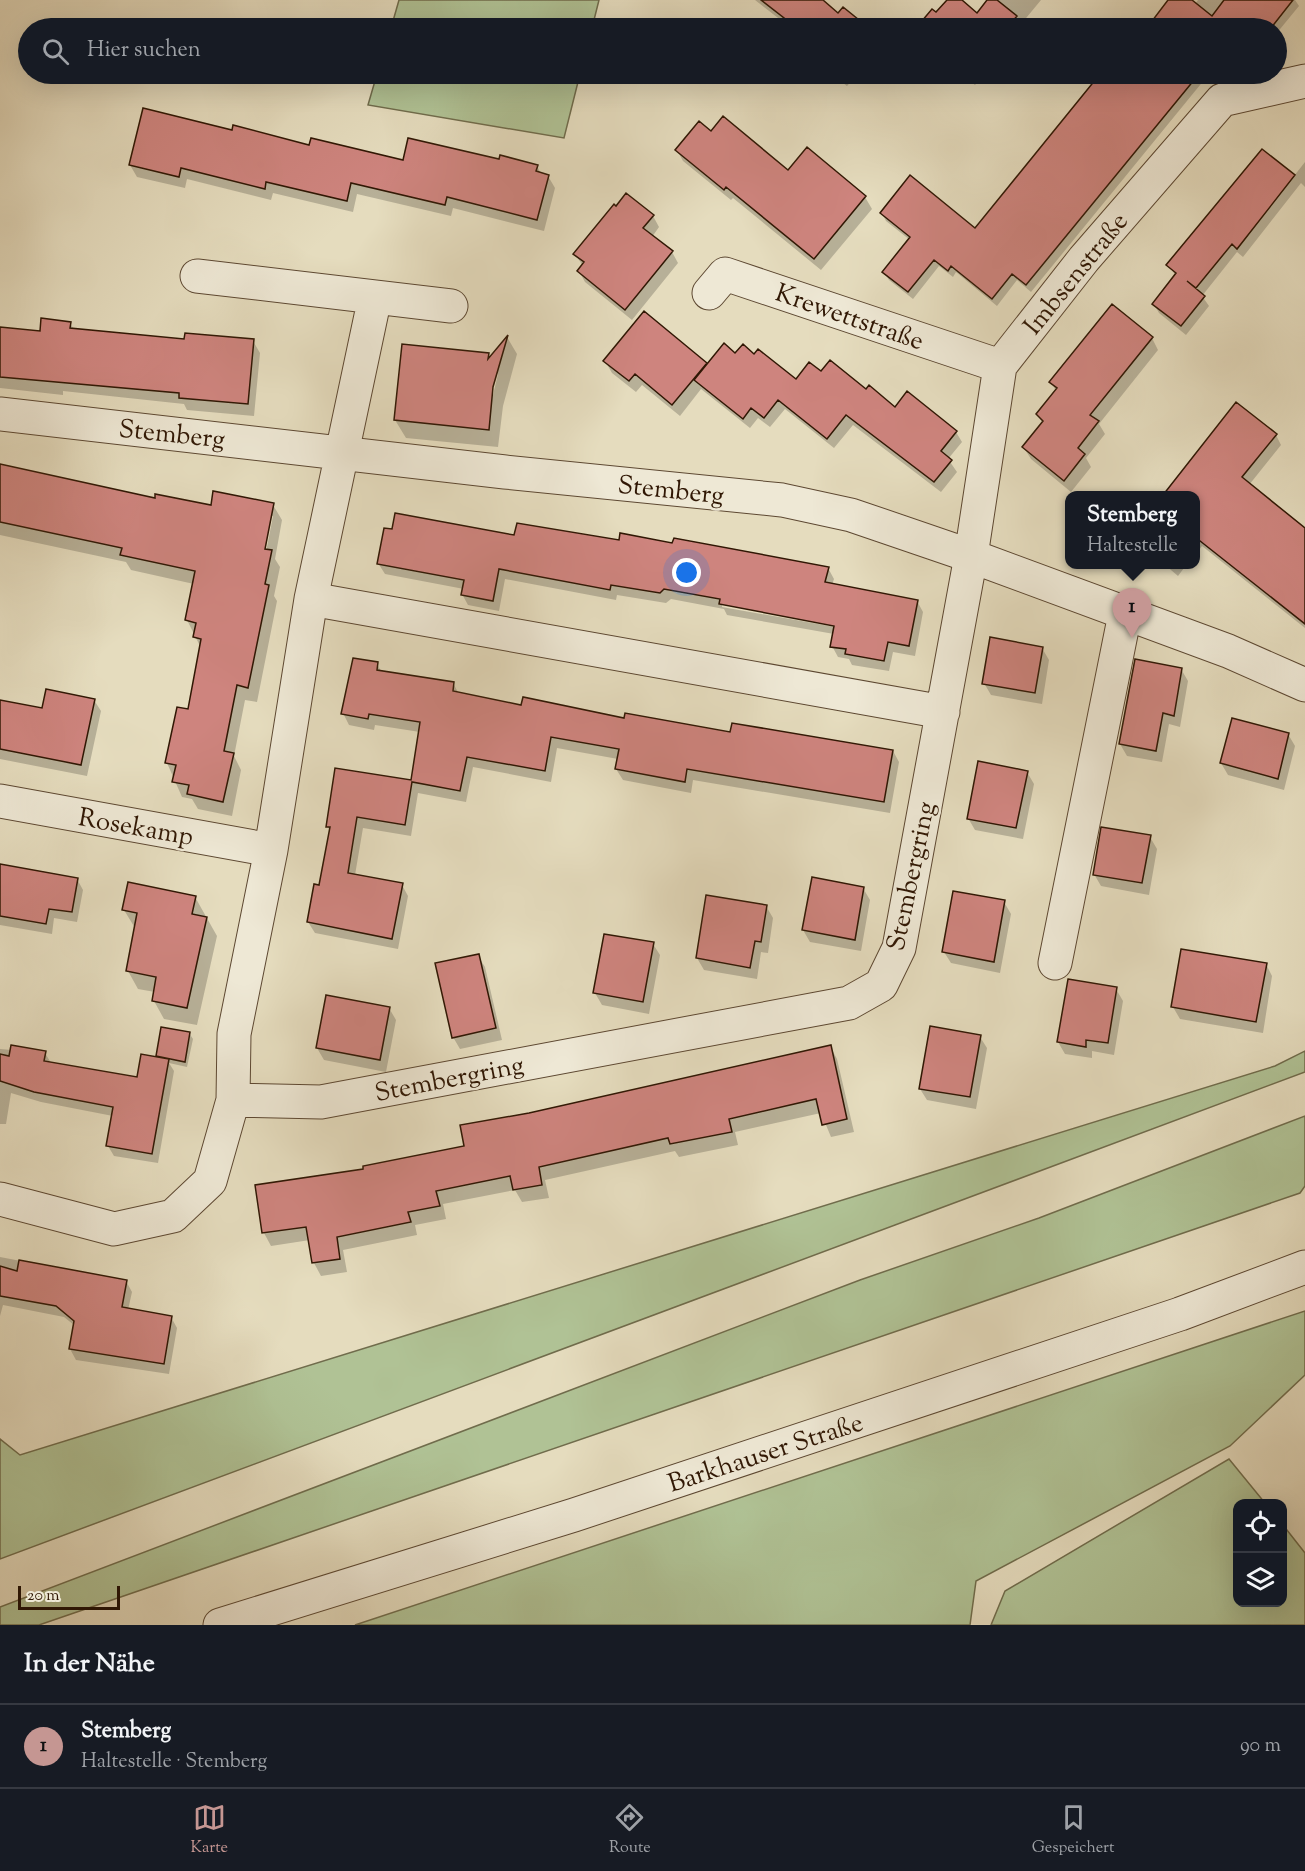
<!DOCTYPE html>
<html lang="de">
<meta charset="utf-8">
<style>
:root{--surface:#171b24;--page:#242831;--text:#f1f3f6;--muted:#9ea1a6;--line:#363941;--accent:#c59692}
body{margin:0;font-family:"Sorts Mill Goudy",serif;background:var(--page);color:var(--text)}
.controls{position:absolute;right:18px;bottom:18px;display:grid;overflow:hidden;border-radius:12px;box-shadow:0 6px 24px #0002}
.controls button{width:54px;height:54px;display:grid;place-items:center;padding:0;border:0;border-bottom:2px solid var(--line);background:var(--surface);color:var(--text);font:30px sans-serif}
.scale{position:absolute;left:18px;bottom:15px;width:102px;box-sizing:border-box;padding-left:6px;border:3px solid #301704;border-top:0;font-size:16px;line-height:21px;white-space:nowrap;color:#301704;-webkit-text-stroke:4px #eee8d5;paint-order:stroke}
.you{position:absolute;left:687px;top:573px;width:21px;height:21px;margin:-15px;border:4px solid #fff;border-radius:50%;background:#1a73e8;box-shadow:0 0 0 9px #1a73e833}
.badge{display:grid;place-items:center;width:39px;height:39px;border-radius:50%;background:var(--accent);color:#111;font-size:20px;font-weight:700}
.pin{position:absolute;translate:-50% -50px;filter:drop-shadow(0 2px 3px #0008)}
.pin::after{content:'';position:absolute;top:32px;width:21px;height:18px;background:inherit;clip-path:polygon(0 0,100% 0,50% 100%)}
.popup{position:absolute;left:1065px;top:491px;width:135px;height:78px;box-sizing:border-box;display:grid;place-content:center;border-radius:12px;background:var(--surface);filter:drop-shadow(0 2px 4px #0005);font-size:20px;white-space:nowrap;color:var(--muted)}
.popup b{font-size:22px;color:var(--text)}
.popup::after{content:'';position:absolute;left:50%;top:100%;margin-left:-12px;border:12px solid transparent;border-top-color:var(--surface)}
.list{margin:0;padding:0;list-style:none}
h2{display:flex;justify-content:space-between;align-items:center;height:78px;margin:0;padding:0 24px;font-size:26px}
h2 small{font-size:20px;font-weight:400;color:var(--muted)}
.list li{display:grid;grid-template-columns:39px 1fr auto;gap:18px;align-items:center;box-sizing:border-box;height:84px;padding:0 24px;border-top:2px solid var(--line)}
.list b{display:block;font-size:22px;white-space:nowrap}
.list p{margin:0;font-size:20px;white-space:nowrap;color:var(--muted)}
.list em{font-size:20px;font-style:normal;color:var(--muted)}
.icon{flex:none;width:33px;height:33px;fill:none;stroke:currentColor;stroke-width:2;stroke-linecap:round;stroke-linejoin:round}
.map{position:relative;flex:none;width:1305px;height:1625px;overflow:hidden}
.search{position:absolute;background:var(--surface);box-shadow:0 6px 24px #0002;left:18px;right:18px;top:18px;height:66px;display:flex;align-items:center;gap:15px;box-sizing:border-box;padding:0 21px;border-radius:33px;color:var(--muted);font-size:22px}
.sheet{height:162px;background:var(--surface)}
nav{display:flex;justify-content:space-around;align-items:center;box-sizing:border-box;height:84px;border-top:2px solid var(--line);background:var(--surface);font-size:16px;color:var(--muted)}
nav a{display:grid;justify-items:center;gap:3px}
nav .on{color:var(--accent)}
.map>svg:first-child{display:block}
</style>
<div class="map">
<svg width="1305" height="1625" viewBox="0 0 1305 1625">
<rect width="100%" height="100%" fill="#e5dcbe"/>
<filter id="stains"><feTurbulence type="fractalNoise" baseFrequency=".00333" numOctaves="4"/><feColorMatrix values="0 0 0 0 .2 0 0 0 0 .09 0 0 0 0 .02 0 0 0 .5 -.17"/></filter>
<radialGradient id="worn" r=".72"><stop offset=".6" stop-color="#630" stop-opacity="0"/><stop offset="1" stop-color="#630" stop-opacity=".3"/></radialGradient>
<path fill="#b0c295" stroke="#706c4c" stroke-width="1.5" d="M399 0H599L592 28H391Z
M377 74H580L564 138 368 105Z
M1305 1051V1072L0 1559V1439L20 1455 1275 1066Z
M1305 1116V1186L1300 1193 39 1625H0V1607L860 1280 1039 1218Z
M1305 1311V1375L1230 1446 976 1581 970 1625H355Z
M1229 1459 1265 1503 1238 1504V1602H1282L1283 1525 1305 1553V1625H991L1005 1591Z"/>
<path fill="#0003" fill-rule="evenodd" d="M755 0H820L838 15 844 9 867 28H791Z
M949 0H959L977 15 989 0H1041L1022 23 1025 28H918L932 11 937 14Z
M1187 0 1195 4 1198 0H1295L1299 6 1276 34V28H1147L1167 5Z
M831 74H858L847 86Z
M960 74H985L975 85Z
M1102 74H1209L1031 292 1017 280 997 306 956 272 953 277 939 266 913 299 889 280 884 272 910 240 886 221 882 213 975 230Z
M233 132 404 161 500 160 537 166 541 174 548 176 555 188 544 231 453 208 451 216 357 194 353 212 273 193 271 200 187 179 185 188 137 177 130 165Z
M677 150 788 172 865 197 872 209 821 270 733 198 731 200 683 161Z
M1305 162V187L1301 183 1243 257 1237 252 1202 296 1209 306 1186 335 1159 313 1154 304 1176 276 1168 265 1294 176Z
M653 216 659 227 652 237 672 252 678 263 632 320 585 282 579 271 583 266 575 254Z
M70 323 74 330 186 341H253L260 353 254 416 187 410 184 404 63 391V395L0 388V328L41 333Z
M507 337 517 354 503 406 498 447 406 438 395 420 488 354 491 358ZM496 371 498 374 493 395 490 394Z
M1152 338 1158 350 1099 424 1105 434 1086 458 1091 467 1071 492 1031 459 1024 448 1043 424 1037 414 1056 391 1051 382Z
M736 355 754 356 796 381 821 373 866 391 895 409 956 432 962 442 948 459 957 472 941 492 853 425 834 448 785 409 770 427 758 418 750 428 701 389 680 416 642 385 636 392 612 373 605 361 705 364 707 367Z
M1236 404 1276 435 1281 445 1249 485 1305 530V628L1202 546 1195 555V496H1164Z
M0 473 213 507 273 505 282 520 275 559 280 567 274 596 277 601 257 702 245 700 234 756 241 770 232 816 198 809 192 799 182 797 167 763 189 711 201 648 187 620 194 584 131 570 126 562 0 535ZM270 516H273L265 557 263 556Z
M516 537 674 544 828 568 834 579 832 585 917 601 923 612 915 656 893 652 889 671 852 665 849 659 838 657 832 646 834 634 727 615 724 609 671 599 666 603 617 595 616 600 505 579 499 611 468 605 462 594 464 589 385 574 378 563ZM722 603 842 626 841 628 722 607Z
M1164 564H1187L1178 576Z
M1042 648 1049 660 1042 704 991 695 984 683Z
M377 664 381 671 453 683 459 694 522 706 732 734 893 751 899 762 890 813 693 780 691 793 623 780 616 769 618 759 557 748 551 782 473 767 466 802 418 793 411 836 363 828 355 875 402 885 408 896 398 949 315 933 308 922 320 887 331 832 327 826 412 782 420 732 375 725 374 730 349 725 343 713Z
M1181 669 1188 681 1180 727 1169 724 1162 762 1127 756 1120 744Z
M94 700 101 711 87 776 0 759V701L43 710Z
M1288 734 1295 746 1284 790 1228 775 1221 763Z
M1027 772 1034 784 1023 839 975 830 968 818Z
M1150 837 1157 849 1149 895 1101 886 1094 874Z
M0 865 77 879 83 890 77 922 54 918 52 934 0 925Z
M863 888 870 900 861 951 810 942 803 930Z
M195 897 217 936 197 1025 164 1019 154 1001 155 992 138 989 128 971 135 928 124 910Z
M1004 902 1011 914 1000 973 951 963 944 952Z
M766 906 773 918 768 953 761 952 757 979 704 970 697 958Z
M653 944 660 955 649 1014 602 1005 595 993Z
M478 956 485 967 502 1040 460 1049 453 1037Z
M1266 964 1272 976 1263 1033 1180 1019 1173 1007Z
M1116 989 1123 1001 1114 1055 1092 1051V1058L1065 1054 1058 1042Z
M389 1008 396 1020 386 1072 324 1060 317 1048Z
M189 1033 193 1039 187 1067 169 1063 174 1071 158 1163 114 1156 108 1146 113 1116 41 1102 11 1093 6 1124H0V1049L45 1053 51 1063 138 1079 160 1059 158 1055Z
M980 1037 987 1048 976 1109 927 1100 920 1089Z
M830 1046 837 1059 854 1132 831 1137 821 1113 735 1132 738 1145 679 1157 675 1151 545 1180 549 1198 522 1202 515 1190 443 1204 446 1219 415 1225 417 1235 343 1250 347 1272 321 1276 314 1263 310 1240 271 1246 264 1233 257 1187 365 1171 465 1147 529 1115Z
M0 1257 126 1281 132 1292 128 1310 171 1317 177 1328 169 1374 76 1360 70 1349 74 1325 64 1317 3 1305 0 1316Z"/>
<path fill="#ce847e" stroke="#301704" stroke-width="1.5" d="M761 0H823L838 13 843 7 869 28H797Z
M947 0H962L977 13 987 0H997L1017 16 1007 28H916L932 9 936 12Z
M1168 0H1192L1212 16 1224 0H1293L1271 28H1161L1152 21Z
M1100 74H1199L1026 285 1012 274 992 299 951 266 948 271 934 260 908 292 882 272 910 237 880 213 910 175 975 228Z
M143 108 232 130 233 125 309 145 311 138 403 160 408 138 499 159 500 155 538 165 536 171 549 175 537 220 447 197 445 205 351 183 347 201 266 182 265 189 181 168 179 177 129 165Z
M723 116 788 170 807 147 866 196 814 259 726 187 724 190 675 150 699 121 711 131Z
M1262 149 1295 175 1237 249 1232 244 1196 288 1187 281 1205 296 1181 326 1152 304 1176 273 1166 265Z
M626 193 654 215 643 228 673 251 625 310 577 271 584 262 573 254 614 204 616 206Z
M1112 304 1153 337 1090 415 1099 421 1078 448 1085 454 1064 481 1022 447 1043 421 1036 414 1057 388 1049 382Z
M644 311 707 363 672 405 635 374 629 381 603 361Z
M41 318 71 322 70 328 184 339 185 333 254 339 248 404 179 398V393L0 377V327L40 331Z
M508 335 493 387 489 430 394 420 402 344 489 353 488 359Z
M724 343 735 353 743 344 754 354 758 349 796 379 809 362 821 371 830 360 866 389 869 385 895 407 907 391 957 431 941 451 952 460 934 482 846 415 827 439 778 400 764 418 751 408 743 419 694 380Z
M1236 402 1277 434 1242 477 1305 528V624L1195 537V495H1163Z
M0 464 155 498V494L211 505 213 491 274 503 265 549 272 550 265 584 269 585 248 688 237 685 224 751 234 753 223 802 187 794 189 785 172 782 176 765 165 763 177 707 188 709 201 639 193 637 196 623 185 620 195 571 120 555 122 548 0 522Z
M395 513 514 535 517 523 619 540 620 533 672 543 674 538 829 567 825 582 918 600 909 646 888 642 884 661 845 654 846 649 830 647 834 626 719 604 720 599 664 589 660 593 611 585 610 590 499 569 493 601 461 595 464 580 377 564 384 528 392 529Z
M990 637 1043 647 1035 693 982 684Z
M353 658 378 662 377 670 454 682 453 691 521 705 523 697 624 718 625 713 730 732 732 723 893 750 884 802 687 769 685 782 615 769 619 749 551 737 545 771 467 757 460 791 412 782 405 825 357 817 348 873 403 883 392 939 307 922 314 884 319 885 330 827H326L335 768 411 780 420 722 369 714 368 719 341 714Z
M1135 659 1182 668 1174 716 1163 713 1156 751 1119 744Z
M46 689 95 699 81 765 0 749V700L42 708Z
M1232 718 1289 733 1278 779 1220 763Z
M978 761 1028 771 1016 828 967 819Z
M1101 827 1151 835 1142 883 1093 875Z
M0 864 78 878 72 912 49 909 46 924 0 916Z
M812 877 864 887 855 940 802 930Z
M128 882 196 896 192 914 207 917 187 1008 152 1001 156 977 126 971 137 913 122 910Z
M953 891 1005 900 994 962 942 952Z
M706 895 767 905 761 942 755 941 750 968 696 958Z
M604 934 654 942 643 1002 593 993Z
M1181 949 1267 963 1256 1022 1171 1007Z
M479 954 496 1028 452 1038 435 963Z
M1068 979 1117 987 1108 1043 1086 1040V1047L1057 1042Z
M326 995 390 1007 380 1060 316 1048Z
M930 1026 981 1035 970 1097 919 1089Z
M161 1027 190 1032 185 1062 156 1056Z
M11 1045 46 1051 44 1061 137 1077 141 1054 169 1059 152 1154 106 1146 113 1107 34 1092 0 1081V1054L9 1056Z
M831 1045 847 1119 822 1125 816 1099 729 1119 732 1132 670 1144 668 1138 539 1167 542 1185 513 1190 510 1176 436 1191 440 1206 408 1212 411 1222 337 1237 340 1259 312 1263 306 1227 262 1233 255 1185 363 1169V1166L464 1146 460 1125 529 1113Z
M19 1260 127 1280 122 1307 172 1316 164 1364 69 1349 74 1321 56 1306 0 1296V1266L17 1271Z"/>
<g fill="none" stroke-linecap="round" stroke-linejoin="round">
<g stroke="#5d4832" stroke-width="35">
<path id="minor" d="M197 276 451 306
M709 293 725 274 1000 366
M375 297 311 599 271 850 234 1034 233 1100 321 1102 849 1003 881 985 899 948 971 556 1000 366 1084 259 1222 100 1305 81
M0 414 505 472 782 500 851 515 971 556 1228 651 1305 685
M311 599 943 712
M0 801 271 850
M1055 963 1125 614
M0 1199 114 1229 173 1216 210 1181 233 1100
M220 1625 574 1515 1180 1314 1305 1267"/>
</g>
<use href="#minor" stroke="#eee8d5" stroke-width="33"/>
</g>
<g text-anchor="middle" stroke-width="5" stroke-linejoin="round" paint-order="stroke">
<g font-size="26" fill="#301704" stroke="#eee8d5">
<text transform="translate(1075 273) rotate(-51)" y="9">Imbsenstraße</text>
<text transform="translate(850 316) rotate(19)" y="9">Krewettstraße</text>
<text transform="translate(172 433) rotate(6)" y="9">Stemberg</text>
<text transform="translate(671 489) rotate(6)" y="9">Stemberg</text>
<text transform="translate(136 826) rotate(10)" y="9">Rosekamp</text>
<text transform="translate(910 876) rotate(-78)" y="9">Stembergring</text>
<text transform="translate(449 1078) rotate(-11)" y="9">Stembergring</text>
<text transform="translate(765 1452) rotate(-18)" y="9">Barkhauser Straße</text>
</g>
</g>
<rect width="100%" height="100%" filter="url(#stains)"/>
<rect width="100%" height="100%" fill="url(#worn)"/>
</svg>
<div class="controls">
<button><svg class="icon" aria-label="locate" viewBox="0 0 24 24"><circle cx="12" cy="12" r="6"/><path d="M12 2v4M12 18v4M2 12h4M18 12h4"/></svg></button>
<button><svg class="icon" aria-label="layers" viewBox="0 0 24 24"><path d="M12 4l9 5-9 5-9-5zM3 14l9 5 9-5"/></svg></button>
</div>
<div class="scale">20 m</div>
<div class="you"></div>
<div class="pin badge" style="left:1132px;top:638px">1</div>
<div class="popup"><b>Stemberg</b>Haltestelle</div>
<div class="search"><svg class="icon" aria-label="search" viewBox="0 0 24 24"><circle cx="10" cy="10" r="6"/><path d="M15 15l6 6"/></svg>Hier suchen</div>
</div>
<section class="sheet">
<h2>In der Nähe<small></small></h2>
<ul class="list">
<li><span class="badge">1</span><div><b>Stemberg</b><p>Haltestelle · Stemberg</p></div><em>90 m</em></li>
</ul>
</section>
<nav>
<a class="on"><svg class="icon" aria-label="map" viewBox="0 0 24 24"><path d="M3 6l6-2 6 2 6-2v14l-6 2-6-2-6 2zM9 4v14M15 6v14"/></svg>Karte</a>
<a><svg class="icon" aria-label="directions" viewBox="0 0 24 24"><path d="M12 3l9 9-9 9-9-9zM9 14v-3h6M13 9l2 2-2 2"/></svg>Route</a>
<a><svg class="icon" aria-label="saved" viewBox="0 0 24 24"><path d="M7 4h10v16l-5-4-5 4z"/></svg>Gespeichert</a>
</nav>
